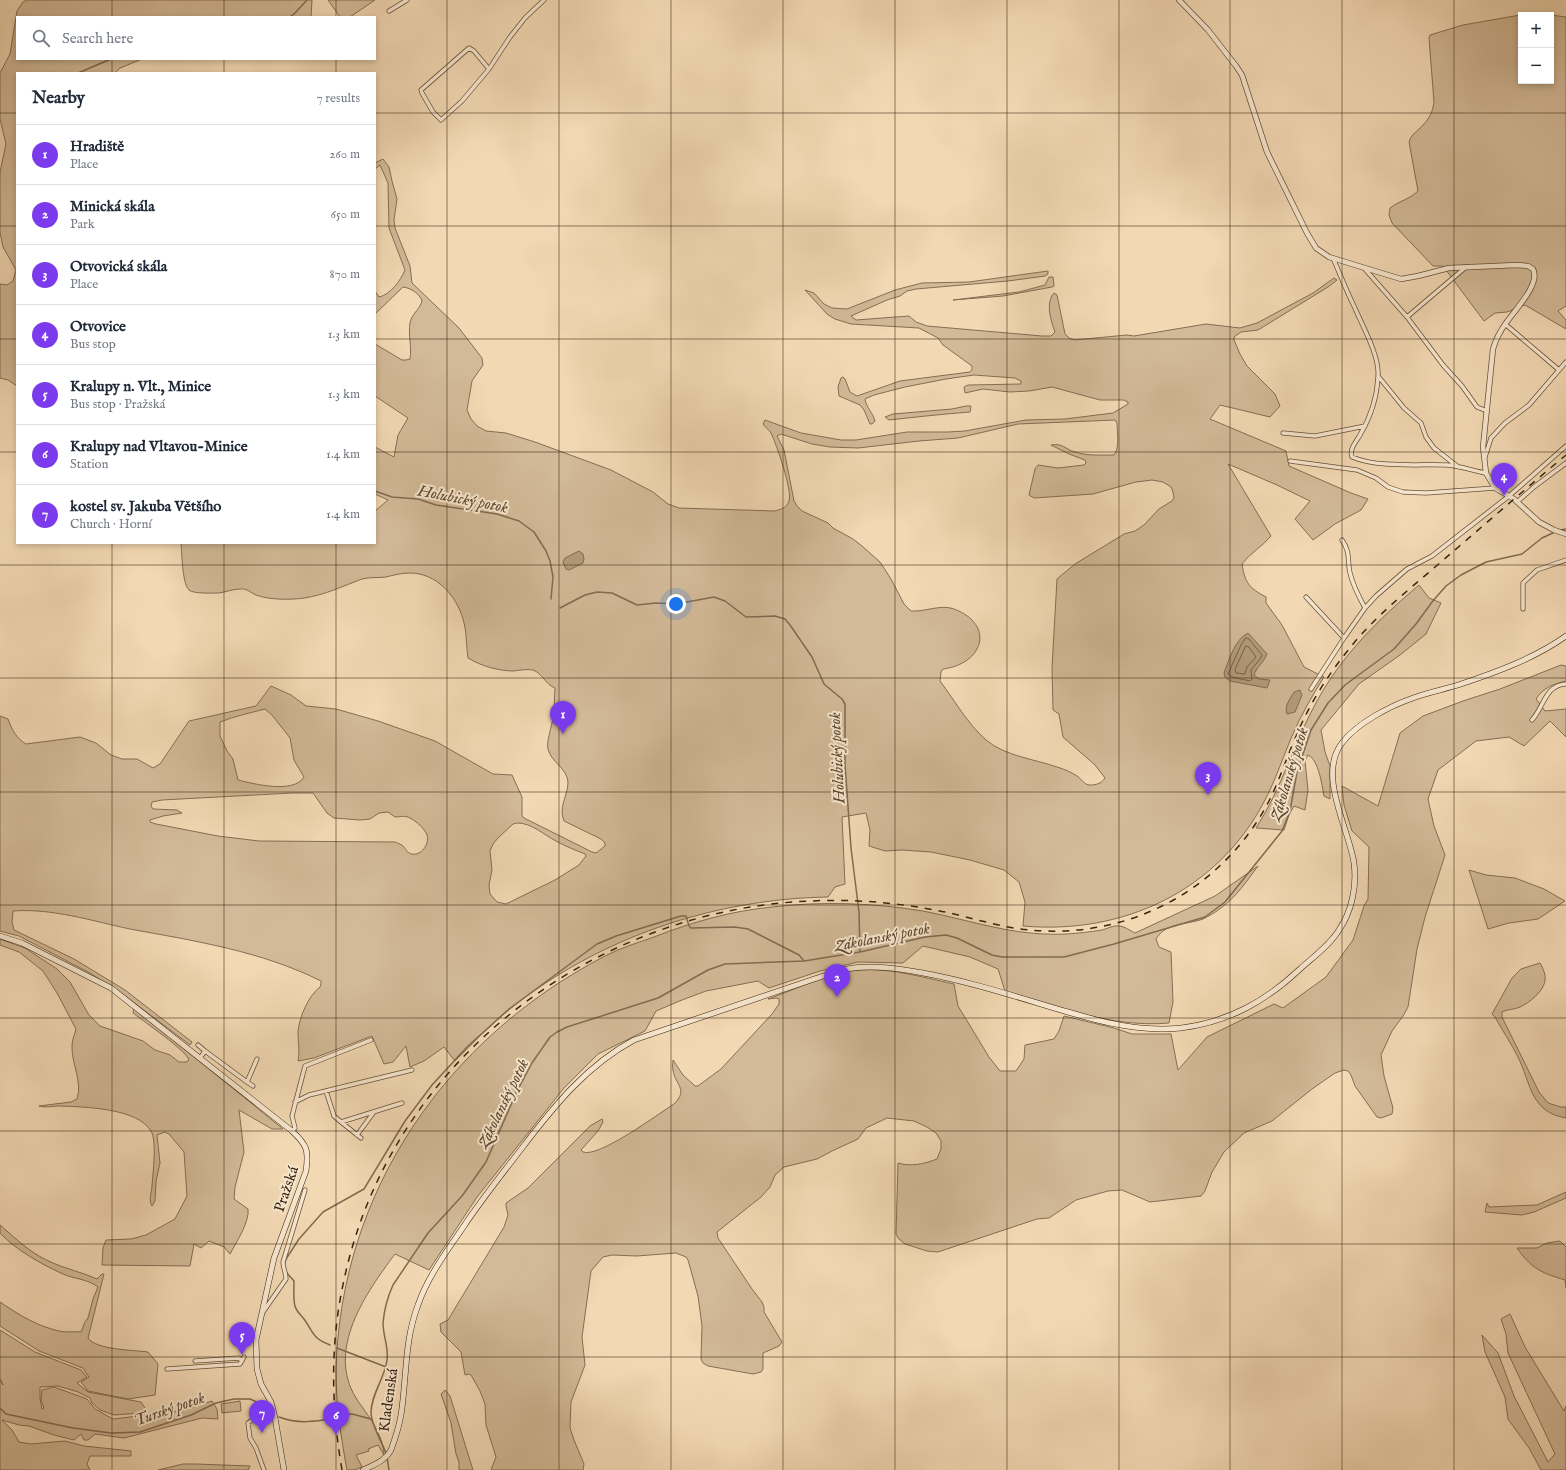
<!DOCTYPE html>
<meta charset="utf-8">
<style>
:root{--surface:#fff;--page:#f6f6f7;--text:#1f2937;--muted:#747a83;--line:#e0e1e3;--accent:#7c3aed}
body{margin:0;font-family:"IM FELL English",serif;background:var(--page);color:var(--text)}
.controls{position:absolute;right:12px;top:12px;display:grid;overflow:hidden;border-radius:0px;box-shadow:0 2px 6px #0003}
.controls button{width:36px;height:36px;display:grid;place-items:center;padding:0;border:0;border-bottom:1px solid var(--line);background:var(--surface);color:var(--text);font:20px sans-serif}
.you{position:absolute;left:676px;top:604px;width:14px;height:14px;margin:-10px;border:3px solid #fff;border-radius:50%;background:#1a73e8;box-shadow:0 0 0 6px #1a73e833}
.badge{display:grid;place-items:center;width:26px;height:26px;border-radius:50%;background:var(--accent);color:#fff;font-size:13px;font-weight:700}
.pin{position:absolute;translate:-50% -33px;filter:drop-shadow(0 1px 2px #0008)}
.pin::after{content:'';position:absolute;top:21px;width:14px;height:12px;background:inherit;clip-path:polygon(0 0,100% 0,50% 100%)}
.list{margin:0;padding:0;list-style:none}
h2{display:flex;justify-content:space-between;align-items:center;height:52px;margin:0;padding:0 16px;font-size:17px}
h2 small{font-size:13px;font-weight:400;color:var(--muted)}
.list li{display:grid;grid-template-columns:26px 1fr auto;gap:12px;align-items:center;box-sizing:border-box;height:60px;padding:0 16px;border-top:1px solid var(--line)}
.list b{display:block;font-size:15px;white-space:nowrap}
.list p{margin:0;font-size:13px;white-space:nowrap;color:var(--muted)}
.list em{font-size:13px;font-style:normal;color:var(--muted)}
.icon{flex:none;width:22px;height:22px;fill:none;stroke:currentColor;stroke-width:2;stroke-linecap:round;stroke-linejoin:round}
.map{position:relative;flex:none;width:1566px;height:1470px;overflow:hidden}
.search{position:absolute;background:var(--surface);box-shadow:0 2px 6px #0003;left:16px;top:16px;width:360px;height:44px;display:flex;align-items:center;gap:10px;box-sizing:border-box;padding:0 14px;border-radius:0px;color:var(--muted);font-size:15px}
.panel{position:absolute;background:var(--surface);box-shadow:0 2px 6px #0003;left:16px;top:72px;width:360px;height:472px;border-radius:0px}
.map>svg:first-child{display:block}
</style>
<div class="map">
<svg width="1566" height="1470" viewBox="0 0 1566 1470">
<rect width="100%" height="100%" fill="#f2d8b3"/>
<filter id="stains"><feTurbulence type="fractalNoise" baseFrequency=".005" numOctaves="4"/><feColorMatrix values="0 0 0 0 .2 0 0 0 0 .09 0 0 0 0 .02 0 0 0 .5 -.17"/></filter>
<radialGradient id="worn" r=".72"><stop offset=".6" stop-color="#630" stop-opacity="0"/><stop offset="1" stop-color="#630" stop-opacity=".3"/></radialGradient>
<path fill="#d2b997" stroke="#856e53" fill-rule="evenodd" d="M27 0H312L311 17H17V59H142L120 68 115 73H17V386L8 380 0 378V284L7 285 13 281 16 270 3 247 0 232V172L6 144 0 119V73L10 54 17 11 23 2Z
M328 0H375L350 17H340Z
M1526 14 1547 15H1521V81H1551V15L1566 17V306L1558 311 1566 320V329L1525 305 1507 312 1495 313 1484 321 1443 266H1433L1392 223 1389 215 1390 208C1399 201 1410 199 1418 191L1409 142C1411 134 1418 131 1423 125 1429 119 1433 111 1434 102L1429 38 1430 35 1463 25Z
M383 159 389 167 392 181 397 199 394 220 395 228 410 266 412 283 459 328 482 358 483 365 472 381 467 410 471 419 477 426 486 431 506 433 535 442 611 470 653 492 668 504 679 508 775 511C781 509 787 508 789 501 793 492 776 443 771 433 769 430 765 427 763 424L765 420 801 433 841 440H856L907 432H948L965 431 1026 420 1065 419 1113 413 1128 404V402L1124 400H1100L1052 387 1029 391 1010 392 983 389 965 393 964 387 968 385 1021 384V381L1015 378 974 375 946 379 905 387 874 395 865 399C866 407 873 413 875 421L872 424H870L864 410 860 405 839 396 838 387 841 378 843 377 845 379 850 392 857 396 900 381 970 372 972 370V366L943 345 938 338 919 328 851 324 835 319 827 314 805 290 814 293 824 304 832 308 847 309 895 290 922 283 969 282 1048 271V274L1045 276 1008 281 916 289 907 291 900 296 887 300 851 316 856 320 909 316 916 322 927 326 1042 336H1051L1055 332C1051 321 1045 303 1054 293L1057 295 1065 334 1069 338 1074 340 1127 335 1134 336 1206 324 1240 328 1257 323 1313 293 1334 278 1337 280 1328 287 1258 330 1241 332 1234 337V340L1240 354 1247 366 1275 394 1280 406 1270 417 1220 405 1210 419 1286 451 1289 466 1351 493 1368 499 1361 510 1335 524 1313 540 1295 519 1310 501 1277 485 1228 464 1271 536C1262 547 1250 553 1242 564 1245 583 1249 588 1266 597V603L1282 625 1304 667 1324 677C1312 696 1301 715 1292 736 1283 757 1276 779 1265 800 1218 891 1123 935 1023 926L1025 902 1019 882 1004 870 970 860 931 852 902 850 885 851 869 846 870 830 866 813 842 817 845 884 835 887 828 897C714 899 600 937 510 1009 490 1025 473 1043 455 1061L444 1047 424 1061 410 1067 406 1046 393 1062 384 1064 372 1036 314 1058 298 1061C300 1052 298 1042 298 1032 299 1018 308 996 320 987L321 984V981C261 951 195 941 130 929 92 921 52 908 13 911L12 922 14 930 74 959 125 990 192 1042 190 1045 120 992 88 972 19 936 0 931V716L8 719C12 730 16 738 26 744L80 737 96 743 111 755 122 759H137L153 768 160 764 189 721 256 706 271 686 291 695 306 706 336 709 378 721 435 741 493 774 512 775 522 797V816L524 818 592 852 596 853 605 846V843L601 839 564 821C558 807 568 796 568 782 567 768 551 762 548 749 546 742 552 726 553 718 555 708 554 698 555 688 546 685 542 673 533 670 527 669 520 670 514 671 499 671 481 666 468 658 466 645 467 632 463 619 456 595 436 573 410 573 402 573 394 575 386 577 378 578 370 577 362 579 343 586 325 595 304 598 291 600 269 600 256 595 251 593 247 588 240 589 233 589 226 592 219 593 213 593 193 594 189 590 182 583 182 553 181 543H375V511L388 500 375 494V447L394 457 398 435 408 418 375 396V344L402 360H406L410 359C412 347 408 335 410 323 411 315 420 309 422 301 420 294 411 288 403 287L375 314V291L379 297C390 295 401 280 405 270L389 228 388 183 380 165 375 169V163ZM1115 420 1117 423C1117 432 1120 448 1114 455 1101 455 1087 456 1075 452 1064 449 1064 443 1051 445L1069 454 1085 460 1086 463 1084 465 1058 468 1038 465 1035 469 1029 495 1034 498 1093 494 1136 482 1152 480 1163 482 1171 487 1173 492 1174 498 1172 501 1159 509 1144 525 1135 531 1124 534 1075 564 1057 579 1052 668 1053 710 1059 714 1063 737 1095 765 1105 778C1101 784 1096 785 1089 785 1083 784 1082 779 1077 776 1071 772 1064 769 1057 767 1034 759 1005 756 986 740 967 723 955 701 940 681L941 672 943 669C983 664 996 625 954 609 941 604 925 612 911 611L904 604 891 579 880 562 862 546 853 539 833 528 828 523 802 511 797 506 794 501 784 450 777 436 781 434 812 444 830 447 858 448 919 441 958 438 1018 424ZM265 709 272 715 290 738 294 760 304 777C294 794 254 784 238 780L233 759 227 751 220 736V722C235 716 250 713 265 709ZM292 793H313L327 813 334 818 360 820 370 819 379 813 388 812 395 817C400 817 405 815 410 818 416 821 425 829 427 835 430 844 421 856 412 854 407 853 406 849 403 846 401 844 397 843 395 842L259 841 218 836 156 824 150 822V820L163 816 182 813 177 810 153 809 151 806 152 802 162 800ZM517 823C532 823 544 835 556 841 565 846 575 850 585 854L586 856 579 865 555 880 506 904 497 902 490 894 489 885 492 870 490 851 493 844 498 838 513 824Z
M1049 277H1053L1054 286 1052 287 1003 296 953 300 1019 292 1045 285Z
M966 406H971L970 412C943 414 916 417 889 420L885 417 893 414 952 409Z
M1419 585 1429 598 1441 603 1426 634 1400 655 1359 684 1321 730 1325 752 1330 766V799L1324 796C1322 786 1319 760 1308 755L1305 761 1308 790 1305 810 1294 806 1289 815 1284 830 1256 828C1282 788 1294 742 1317 701 1342 655 1379 619 1419 585Z
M1561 665 1566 666V681C1553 684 1543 688 1536 699L1545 711 1566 709V737L1550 721 1524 746 1509 737 1476 741 1438 770 1428 799 1434 826 1445 855 1425 917 1417 949 1408 1007 1403 1016 1392 1031 1381 1055 1384 1076 1393 1108 1392 1114 1381 1118 1377 1117 1355 1086 1351 1075 1348 1071 1344 1070 1335 1073 1312 1089 1272 1121 1244 1133 1224 1152 1212 1172 1205 1191 1201 1196 1150 1202 1122 1190 1108 1191 1076 1200 1049 1218 1037 1219 938 1252 927 1251 905 1244 898 1238 896 1234 898 1163C911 1167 924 1164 937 1159L941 1149V1141L936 1133 927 1127 914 1121 887 1118 866 1128 858 1139 832 1151 817 1159 784 1167 775 1175 770 1187 761 1197 717 1232 718 1238 752 1289 762 1302 764 1307V1312L782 1342 779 1346 763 1353V1369L761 1372 753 1374 708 1366 703 1363 701 1359 702 1326 698 1296 688 1260 686 1257 676 1253 637 1256 612 1255 603 1257 591 1271 582 1337 585 1365 571 1402 570 1428 574 1440 584 1464 583 1470H491L496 1457 486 1425 485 1404 480 1391 471 1375 469 1374 465 1375 461 1352 441 1332 440 1324 448 1320 504 1227 508 1215 506 1206V1203L528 1188 590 1126 602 1119 603 1122 598 1131 581 1150 583 1152C599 1158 658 1114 674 1104 689 1089 675 1085 673 1070 672 1067 673 1063 673 1060L683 1075 695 1086H698L721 1069 772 1014 779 1004V999L776 998 768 999C794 990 824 975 851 971 885 966 921 977 954 984L958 1006 989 1057 1000 1071H1016L1024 1059 1025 1045 1054 1039 1059 1031 1064 1016 1114 1028 1132 1034H1171L1178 1070 1207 1037 1274 1004 1283 1008 1326 977 1353 940 1364 906 1368 899 1369 847 1352 831 1344 805 1342 786 1378 806 1400 733 1423 716 1463 701 1500 689Z
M1258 866C1247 881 1236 897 1221 908 1216 912 1209 916 1203 919 1187 925 1166 922 1156 939L1159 947 1171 952 1173 1002 1169 1023C1113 1028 1057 1007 1005 991L998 969 970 957 923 946 903 963 858 962 820 971 769 988 758 981 706 991 682 1000 656 1011 645 1031 598 1054 564 1088 477 1197 429 1270 395 1254C366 1293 326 1349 356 1398 368 1416 383 1433 384 1455L378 1445 368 1449 369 1451 356 1455 362 1467 354 1470H347C341 1438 336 1404 336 1371 340 1191 447 1038 605 956 620 948 637 943 654 937 692 922 731 911 772 907 822 901 874 903 923 911 950 916 976 924 1003 929 1024 933 1045 935 1067 934 1079 933 1090 932 1102 930 1106 929 1114 925 1119 926 1124 926 1131 931 1135 933L1215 896Z
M1469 870 1486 875 1515 878 1544 889 1565 901 1538 919 1509 923 1488 929Z
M0 939 25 948 57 969 70 982 89 1015 100 1026 143 1041 155 1050 170 1055 179 1062H186L189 1060C187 1051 143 1021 133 1013L134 1008 283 1129H272L239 1110 244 1152 235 1187 234 1199 248 1209C250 1221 236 1243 230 1254L224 1247 209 1241 201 1248 194 1244 190 1266 102 1265 103 1248 106 1240 131 1239 146 1235 175 1219 187 1196 184 1152 169 1134 165 1132 157 1135 160 1163 156 1181 155 1201 152 1206C148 1199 152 1193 152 1185 153 1173 157 1141 151 1131 137 1108 85 1107 60 1106 53 1106 45 1108 39 1106L71 1102 77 1099C83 1082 71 1063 72 1045 72 1040 75 1034 76 1029L57 993 43 971 19 952 0 945Z
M1540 963C1543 968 1546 975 1545 981 1543 992 1529 1003 1520 1007 1514 1010 1507 1009 1502 1012V1017L1539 1092 1548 1103 1561 1107H1566V1118C1530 1112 1531 1083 1518 1057 1511 1043 1502 1030 1495 1017L1492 1014 1512 978 1521 969Z
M1566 1192V1198L1534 1212 1522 1215 1485 1212 1487 1203 1489 1207 1537 1205Z
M0 1225C13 1236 25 1248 39 1256 57 1267 79 1271 97 1279L102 1274H104L88 1338C96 1350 134 1350 148 1352L158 1364 155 1395 128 1399 88 1391 81 1382 89 1377 83 1368 39 1351 0 1326V1302C19 1315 37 1326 59 1331 66 1333 74 1331 81 1332L85 1322 88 1318 93 1299 98 1287C88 1279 74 1279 63 1274 41 1264 16 1250 0 1233Z
M1560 1241 1566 1247V1288L1565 1280C1541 1273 1531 1268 1517 1248H1537L1547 1243Z
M1510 1314 1525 1347 1564 1411 1566 1406V1470H1541L1529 1448 1508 1419 1505 1397 1485 1352 1482 1335 1498 1353 1514 1396 1548 1462 1555 1454 1508 1353 1506 1334 1501 1319Z
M0 1330 35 1352 81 1370 87 1377 77 1383 88 1392 141 1402 145 1408 142 1413 114 1415 100 1410 92 1403 90 1398 78 1392 58 1386 40 1387V1398L42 1409 44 1408 41 1400 42 1390 54 1387 87 1399 95 1409 113 1419 180 1411 212 1401 217 1409 218 1419 202 1418 124 1438 95 1434 88 1440H84L81 1434 74 1440 54 1435 29 1426 19 1425 2 1420 12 1430 19 1442 31 1444 65 1441 84 1446 131 1451V1456H90L87 1464 90 1470H0V1380L3 1385 0 1378Z
M445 1390 450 1396 473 1470H459V1462L456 1454 451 1423 441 1394Z
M240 1401 241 1411 222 1413 221 1404Z
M183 1464H196L250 1466 248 1470H158Z"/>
<path fill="#b39b7b" stroke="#826b50" d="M579 551 583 554 584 559 583 563 569 570 566 569 563 562 565 558Z
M1248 633 1267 654C1264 662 1256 668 1254 675L1259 679 1270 680 1267 688 1230 681 1225 677 1224 673C1229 660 1235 639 1248 633Z
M1300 690 1302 695 1295 712 1287 714C1284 706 1290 699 1294 692Z"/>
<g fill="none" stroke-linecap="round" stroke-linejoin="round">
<path stroke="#766045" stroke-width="1" d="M1246 638 1249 639 1262 655 1260 659 1251 670 1252 679 1250 681 1232 677 1228 674 1241 645Z
M1246 646 1249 647 1256 657 1247 667 1245 674 1236 673 1235 670Z"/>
<path stroke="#826b50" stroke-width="1.5" d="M290 17 295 13 307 0
M78 73 111 59
M375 491 392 497 418 499 436 505 497 514 519 521 534 532 546 551 550 561 553 577 551 599
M1560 530 1566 529
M560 608 585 595 597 592 612 593 637 605 656 603 676 604 714 597 725 601 746 617 775 616 785 619 790 625 812 657 824 684 842 699 845 704V765L851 848 859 912 860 952
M284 1265 286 1259 299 1239 323 1212 364 1189 405 1121 432 1085 467 1047 509 1009 597 944 616 936 681 916H686L689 926 691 928 735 927 748 929 799 955 804 961
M286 1272 294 1281C294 1289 293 1299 295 1306 296 1311 301 1315 304 1319 314 1333 312 1338 330 1345
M337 1348 386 1367
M0 1408 6 1414 73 1428 111 1433 140 1432 191 1415 216 1403 234 1399H250L259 1403 265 1408
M267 1411 271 1414
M339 1416 352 1414 371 1419
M279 1417C297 1424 315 1422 333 1418
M386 1453C382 1442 371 1424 371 1413 371 1394 385 1378 387 1360 389 1348 383 1336 383 1323 384 1311 388 1296 393 1285L428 1233 462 1196 486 1162 517 1091 532 1063 550 1037 557 1032 567 1027 658 998 708 970 725 964 804 961 860 952 925 937 946 935 957 938 992 955 1002 957H1064L1114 944 1205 917 1225 902 1282 831 1290 811 1297 772 1311 730 1328 703 1345 685 1394 649 1416 624 1432 602 1446 586 1461 575 1486 562 1522 554 1542 538 1555 532
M387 1457 389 1470"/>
<g stroke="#665138" stroke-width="5">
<path id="minor" d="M389 11 407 0
M489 69 474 51 469 48 421 90 422 93 433 112 441 120 462 101 489 69 510 37 525 18 544 0
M1333 258C1340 274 1346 290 1354 306 1362 325 1380 356 1378 377 1377 398 1370 418 1360 435 1356 442 1349 449 1352 457 1378 468 1418 464 1447 465 1460 466 1474 471 1486 473
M1364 268 1407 317 1443 365 1462 386 1477 407 1487 411
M1407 317 1466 267
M1505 324 1559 370
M1378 376 1404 408 1421 423 1426 437 1434 448 1457 466
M1283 433 1315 436 1365 426
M1485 457 1491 438 1505 423 1529 405 1566 362
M1290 461 1357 470 1376 478 1388 487 1403 492 1426 493 1495 488
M1517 502 1534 487 1566 463
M1342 540C1351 553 1347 560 1350 573 1353 586 1359 597 1365 608
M1306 597 1344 638
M1523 609V583L1537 570 1566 560
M1311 689 1344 638 1365 608 1376 596 1407 569 1432 556 1509 496 1566 446
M1532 720C1544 707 1545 685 1566 684
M198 1045 205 1051
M200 1058 205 1051 247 1082 257 1059
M247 1082 253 1086
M326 1091 334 1116 341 1122 402 1103
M295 1102 309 1095 412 1070
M341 1122 361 1138
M292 1131 295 1128 292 1116 305 1066 371 1040
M357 1135 374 1112
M263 1312 286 1279C286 1272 283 1269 283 1262L305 1190
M195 1361 239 1358 242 1361
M167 1369 240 1364 244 1357
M264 1470 256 1448 250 1438 248 1423C258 1415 262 1415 275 1418"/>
</g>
<g stroke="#665138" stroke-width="6">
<path id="tertiary" d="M1179 0 1208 30 1236 66 1242 75 1267 152 1307 233 1316 248 1329 257 1401 279 1418 276 1449 268 1517 265 1528 266 1533 269C1541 284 1514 311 1506 323 1500 331 1496 339 1493 349L1483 447 1486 473 1495 488 1514 499 1539 522 1554 530 1566 534"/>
</g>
<g stroke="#38240f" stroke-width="6">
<path id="secondary" d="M0 936 22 943 111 988 292 1131C307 1145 309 1150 306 1171L274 1258 256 1340 257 1369 261 1384 271 1402 275 1418 284 1470
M363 1470C374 1465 385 1461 391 1450 395 1439 399 1427 401 1415 407 1377 404 1342 418 1305 428 1276 447 1251 464 1226 482 1199 502 1174 522 1148 554 1106 587 1065 634 1040L829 974C837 972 845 969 853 968 877 965 900 969 923 973 972 982 1020 998 1068 1012 1104 1023 1143 1032 1181 1028 1229 1022 1266 1001 1300 969 1313 957 1330 945 1339 930 1352 911 1357 886 1354 863 1349 829 1317 775 1342 743 1357 723 1390 706 1413 698 1429 692 1446 689 1461 684 1497 672 1535 658 1566 636"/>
</g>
<use href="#minor" stroke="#f7e6ce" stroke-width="3.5"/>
<use href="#tertiary" stroke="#f7e6ce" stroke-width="4.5"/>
<use href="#secondary" stroke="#f7e6ce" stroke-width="5"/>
<path stroke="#38240f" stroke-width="1.5" stroke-dasharray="7 7" stroke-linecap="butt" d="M342 1470C331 1406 330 1343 344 1280 390 1062 593 909 811 901 850 899 890 902 929 909 955 913 982 922 1008 927 1062 937 1119 929 1168 903 1210 881 1247 844 1269 801 1280 779 1287 756 1297 734 1310 703 1328 675 1349 649 1376 615 1410 589 1442 561 1483 526 1524 490 1566 455"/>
</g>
<path fill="none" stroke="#38240f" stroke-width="1" stroke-opacity="0.55" d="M112 0V17M224 0V17M336 0V17M447 0V1470M559 0V1470M671 0V1470M783 0V1470M895 0V1470M1007 0V1470M1119 0V1470M1230 0V1470M1342 0V1470M1454 0V1470M112 59V73M224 59V73M336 59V73M0 113H17M375 113H1566M0 226H17M375 226H1566M0 339H17M375 339H1566M0 452H17M375 452H1566M112 543V1470M224 543V1470M336 543V1470M0 565H1566M0 678H1566M0 792H1566M0 905H1566M0 1018H1566M0 1131H1566M0 1244H1566M0 1357H1566"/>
<g text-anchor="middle" stroke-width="4" stroke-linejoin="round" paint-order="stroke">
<g font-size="15" fill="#38240f" stroke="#f7e6ce">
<text transform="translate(286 1189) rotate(-71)" y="5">Pražská</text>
<text transform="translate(388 1400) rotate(-82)" y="5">Kladenská</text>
</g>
<g font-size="16" font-style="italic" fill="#5d482f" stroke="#f7e6ce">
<text transform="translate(463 498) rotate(11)" y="6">Holubický potok</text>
<text transform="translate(836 758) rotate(-93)" y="6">Holubický potok</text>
<text transform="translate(1288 774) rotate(-73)" y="6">Zákolanský potok</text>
<text transform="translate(882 936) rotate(-11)" y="6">Zákolanský potok</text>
<text transform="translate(502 1103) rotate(-64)" y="6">Zákolanský potok</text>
<text transform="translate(169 1408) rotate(-19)" y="6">Turský potok</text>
</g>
</g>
<rect width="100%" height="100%" filter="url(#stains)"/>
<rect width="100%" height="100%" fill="url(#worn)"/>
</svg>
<div class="controls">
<button>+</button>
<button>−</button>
</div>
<div class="you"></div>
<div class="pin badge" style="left:563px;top:734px">1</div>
<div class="pin badge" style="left:837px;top:997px">2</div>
<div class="pin badge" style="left:1208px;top:795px">3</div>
<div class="pin badge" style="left:1504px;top:496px">4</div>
<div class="pin badge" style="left:242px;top:1355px">5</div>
<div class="pin badge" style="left:336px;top:1435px">6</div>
<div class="pin badge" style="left:262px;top:1433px">7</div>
<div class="search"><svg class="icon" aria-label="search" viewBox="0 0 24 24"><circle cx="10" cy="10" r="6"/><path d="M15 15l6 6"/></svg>Search here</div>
<section class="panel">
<h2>Nearby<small>7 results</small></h2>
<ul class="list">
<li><span class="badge">1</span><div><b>Hradiště</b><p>Place</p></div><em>260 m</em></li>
<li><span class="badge">2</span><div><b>Minická skála</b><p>Park</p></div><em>650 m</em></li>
<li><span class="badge">3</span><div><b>Otvovická skála</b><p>Place</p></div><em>870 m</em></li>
<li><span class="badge">4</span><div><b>Otvovice</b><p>Bus stop</p></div><em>1.3 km</em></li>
<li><span class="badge">5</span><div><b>Kralupy n. Vlt., Minice</b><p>Bus stop · Pražská</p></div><em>1.3 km</em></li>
<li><span class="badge">6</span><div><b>Kralupy nad Vltavou-Minice</b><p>Station</p></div><em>1.4 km</em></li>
<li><span class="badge">7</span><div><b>kostel sv. Jakuba Většího</b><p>Church · Horní</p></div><em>1.4 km</em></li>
</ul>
</section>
</div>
